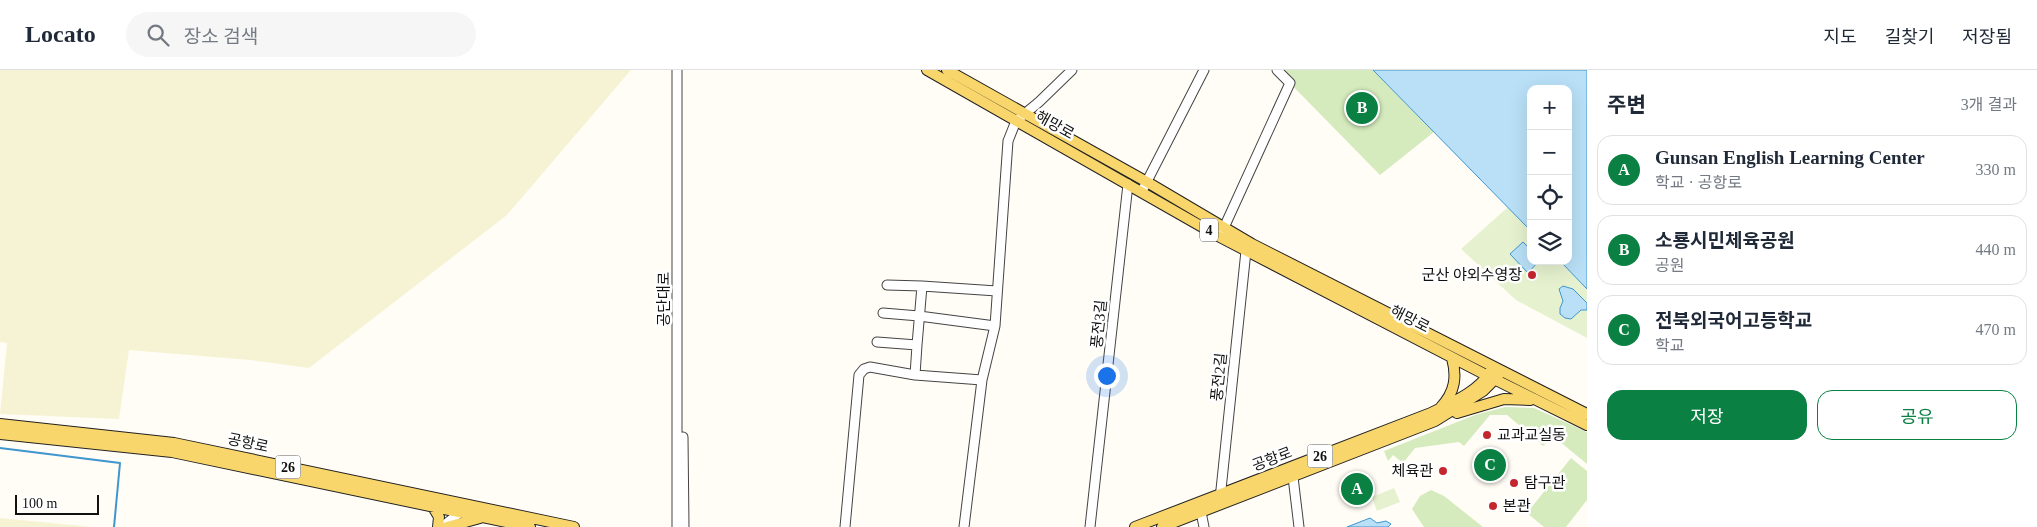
<!DOCTYPE html>
<html lang="ko">
<meta charset="utf-8">
<style>
:root{--surface:#fff;--page:#f6f6f7;--text:#1f2937;--muted:#747a83;--line:#e0e1e3;--accent:#0b8043}
body{margin:0;font-family:"Times New Roman","Noto Sans KR",serif;background:var(--page);color:var(--text)}
.controls{position:absolute;right:15px;top:15px;display:grid;overflow:hidden;border-radius:10px;box-shadow:0 5px 20px #0002}
.controls button{width:45px;height:45px;display:grid;place-items:center;padding:0;border:0;border-bottom:1px solid var(--line);background:var(--surface);color:var(--text);font:25px sans-serif}
.scale{position:absolute;left:15px;bottom:12px;width:84px;box-sizing:border-box;padding-left:5px;border:2px solid #111;border-top:0;font-size:14px;line-height:18px;white-space:nowrap;color:#111;-webkit-text-stroke:4px #fff;paint-order:stroke}
.you{position:absolute;left:1106px;top:305px;width:18px;height:18px;margin:-12px;border:4px solid #fff;border-radius:50%;background:#1a73e8;box-shadow:0 0 0 8px #1a73e833}
.badge{display:grid;place-items:center;width:32px;height:32px;border-radius:50%;background:var(--accent);color:#fff;font-size:16px;font-weight:700}
.pin{position:absolute;translate:-50% -50%;border:2px solid #fff;box-shadow:0 1px 5px #0006}
.list{margin:0;padding:0;list-style:none}
h2{display:flex;justify-content:space-between;align-items:center;height:65px;margin:0;padding:0 20px;font-size:21px}
h2 small{font-size:16px;font-weight:400;color:var(--muted)}
.list li{display:grid;grid-template-columns:32px 1fr auto;gap:15px;align-items:center;box-sizing:border-box;height:70px;margin:0 10px 10px;padding:0 10px;border:1px solid var(--line);border-radius:15px}
.list b{display:block;font-size:19px;white-space:nowrap}
.list p{margin:0;font-size:16px;white-space:nowrap;color:var(--muted)}
.list em{font-size:16px;font-style:normal;color:var(--muted)}
.actions{display:flex;gap:10px;padding:15px 20px}
.actions a{flex:1;padding:11px 0;border:1px solid var(--accent);border-radius:15px;text-align:center;font-size:18px;color:var(--accent)}
.actions .main{background:var(--accent);color:#fff}
.icon{flex:none;width:28px;height:28px;fill:none;stroke:currentColor;stroke-width:2;stroke-linecap:round;stroke-linejoin:round}
.map{position:relative;flex:none;width:1587px;height:457px;overflow:hidden}
header{display:flex;align-items:center;gap:30px;box-sizing:border-box;height:70px;padding:0 25px;background:var(--surface);border-bottom:1px solid var(--line)}
header strong{font-size:24px}
nav{display:flex;gap:28px;margin-inline-start:auto;font-size:18px}
.search{width:350px;height:45px;background:var(--page);display:flex;align-items:center;gap:12px;box-sizing:border-box;padding:0 18px;border-radius:28px;color:var(--muted);font-size:19px}
main{display:flex}
aside{flex:1;background:var(--surface)}
.map>svg:first-child{display:block}
</style>
<header>
<strong>Locato</strong>
<div class="search"><svg class="icon" aria-label="search" viewBox="0 0 24 24"><circle cx="10" cy="10" r="6"/><path d="M15 15l6 6"/></svg>장소 검색</div>
<nav><a>지도</a><a>길찾기</a><a>저장됨</a></nav>
</header>
<main>
<div class="map">
<svg width="1587" height="457" viewBox="0 0 1587 457">
<rect width="100%" height="100%" fill="#fffdf5"/>
<path fill="#f6f3d4" d="M0 0H631L507 145 309 298 250 290 129 280 119 349 0 344 7 273 0 272Z
M0 448 92 457H0Z"/>
<path fill="#d5ebbd" d="M1277 0H1373L1434 62 1380 105Z
M1505 337 1534 338 1587 362V394L1553 366 1543 376 1507 345H1490L1464 376 1459 372 1415 378 1403 393 1393 385 1388 391 1384 381 1475 345Z
M1571 388 1587 401V430L1566 457H1544L1527 443Z
M1431 420 1444 426 1483 457H1424L1412 439 1420 426Z"/>
<path fill="#e6f2cf" d="M1508 137 1531 161V191H1560L1587 219V268L1516 230 1461 179Z
M1394 418 1400 432 1377 441 1372 427Z"/>
<path fill="#b9e0f7" stroke="#3f96cf" d="M1373 0H1587V219L1560 191H1568V19H1531V161Z
M1523 172 1531 180V191H1539L1528 203 1510 184Z
M1563 216 1573 219 1587 233V240H1581L1571 249 1565 248 1560 244V238L1563 231 1559 219Z
M1370 448 1377 453 1386 451 1391 454 1388 457H1347Z"/>
<g fill="none" stroke-linecap="round" stroke-linejoin="round">
<path stroke="#3f96cf" stroke-width="2" d="M0 378 120 393 114 457"/>
<g stroke="#444" stroke-width="11">
<path id="minor" d="M1142 121 1204 0
M1222 162 1290 13 1277 0
M887 215 922 216 917 275
M922 216 997 221
M883 243 919 246 995 256
M877 272 917 275 915 305
M683 367 684 457
M1293 407 1299 457
M1220 429 1246 181
M1201 442 1204 457
M442 457 463 440
M677 457V0
M845 457 859 305 864 299 870 297 915 305 982 310
M964 457 982 310 995 256 1008 71 1016 51 1039 32 1072 0
M1090 457 1128 114"/>
</g>
<g stroke="#222" stroke-width="12">
<path id="major" d="M927 0 1220 167 1488 306 1587 355
M947 0 1147 112 1252 174 1587 344
M1441 337C1455 322 1457 307 1452 288
M1457 343 1504 329 1530 330
M0 354 174 373 574 457
M0 364 172 382 530 457
M433 437 439 447 438 457
M447 457 480 448
M1135 457 1431 343C1451 333 1478 322 1490 302
M1162 457 1435 351 1483 321 1498 306"/>
</g>
<use href="#minor" stroke="#fff" stroke-width="9"/>
<use href="#major" stroke="#f9d66b" stroke-width="10"/>
</g>
<g fill="#c4262e" stroke="#fff" stroke-width="2">
<circle cx="1532" cy="205" r="5"/>
<circle cx="1487" cy="365" r="5"/>
<circle cx="1443" cy="401" r="5"/>
<circle cx="1514" cy="413" r="5"/>
<circle cx="1493" cy="436" r="5"/>
</g>
<g text-anchor="middle" stroke-width="5" stroke-linejoin="round" paint-order="stroke">
<g fill="#fff" stroke="#585858" stroke-width="1">
<rect x="1200" y="148.5" width="18" height="23" rx="4"/>
<rect x="1307.5" y="374.5" width="25" height="23" rx="4"/>
<rect x="275.5" y="385.5" width="25" height="23" rx="4"/>
</g>
<g font-size="14" font-weight="bold" fill="#111">
<text x="1209" y="165">4</text>
<text x="1320" y="391">26</text>
<text x="288" y="402">26</text>
</g>
<g font-size="15" fill="#111" stroke="#fff">
<text transform="translate(1055 55) rotate(29)" y="5">해망로</text>
<text transform="translate(664 229) rotate(-90)" y="5">공단대로</text>
<text transform="translate(1410 249) rotate(27)" y="5">해망로</text>
<text transform="translate(1099 254) rotate(-84)" y="5">풍전3길</text>
<text transform="translate(1219 307) rotate(-84)" y="5">풍전2길</text>
<text transform="translate(248 373) rotate(12)" y="5">공항로</text>
<text transform="translate(1272 389) rotate(-21)" y="5">공항로</text>
</g>
<g font-size="15" fill="#111" stroke="#fff" text-anchor="start">
<text x="1522" y="210" text-anchor="end">군산 야외수영장</text>
<text x="1497" y="370">교과교실동</text>
<text x="1433" y="406" text-anchor="end">체육관</text>
<text x="1524" y="418">탐구관</text>
<text x="1503" y="441">본관</text>
</g>
</g>
</svg>
<div class="controls">
<button>+</button>
<button>−</button>
<button><svg class="icon" aria-label="locate" viewBox="0 0 24 24"><circle cx="12" cy="12" r="6"/><path d="M12 2v4M12 18v4M2 12h4M18 12h4"/></svg></button>
<button><svg class="icon" aria-label="layers" viewBox="0 0 24 24"><path d="M12 4l9 5-9 5-9-5zM3 14l9 5 9-5"/></svg></button>
</div>
<div class="scale">100 m</div>
<div class="you"></div>
<div class="pin badge" style="left:1357px;top:419px">A</div>
<div class="pin badge" style="left:1362px;top:38px">B</div>
<div class="pin badge" style="left:1490px;top:395px">C</div>
</div>
<aside>
<h2>주변<small>3개 결과</small></h2>
<ul class="list">
<li><span class="badge">A</span><div><b>Gunsan English Learning Center</b><p>학교 · 공항로</p></div><em>330 m</em></li>
<li><span class="badge">B</span><div><b>소룡시민체육공원</b><p>공원</p></div><em>440 m</em></li>
<li><span class="badge">C</span><div><b>전북외국어고등학교</b><p>학교</p></div><em>470 m</em></li>
</ul>
<div class="actions"><a class="main">저장</a><a>공유</a></div>
</aside>
</main>
